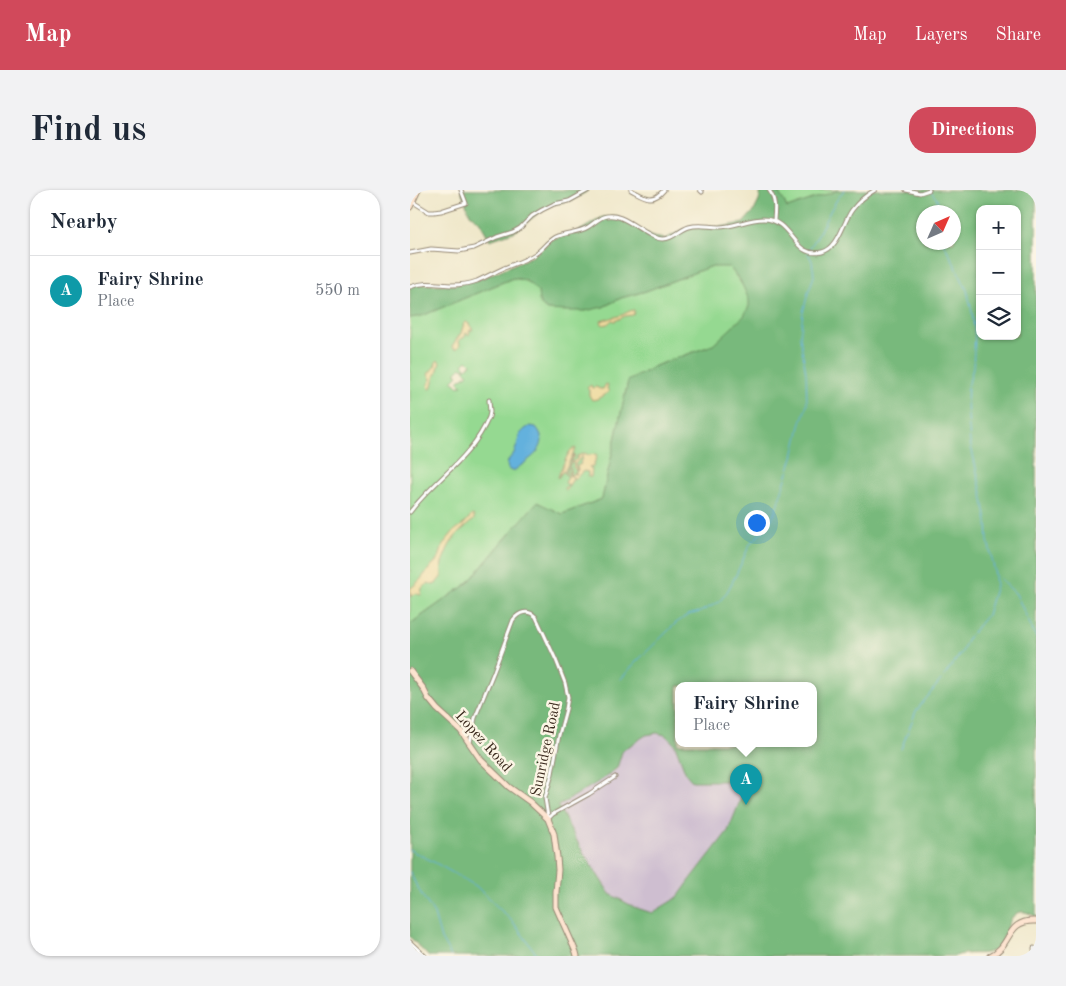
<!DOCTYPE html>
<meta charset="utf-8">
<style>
:root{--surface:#fff;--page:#f2f2f3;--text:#1f2937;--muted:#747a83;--line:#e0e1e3;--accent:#d1495b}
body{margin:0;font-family:"Old Standard TT",serif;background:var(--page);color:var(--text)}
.controls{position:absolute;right:15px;top:15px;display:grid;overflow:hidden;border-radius:10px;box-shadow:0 1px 4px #0004}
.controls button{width:45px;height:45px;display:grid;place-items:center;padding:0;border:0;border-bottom:1px solid var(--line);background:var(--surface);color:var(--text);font:25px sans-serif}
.compass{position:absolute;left:506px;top:15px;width:45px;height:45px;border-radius:50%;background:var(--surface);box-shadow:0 1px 4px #0004;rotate:45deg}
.you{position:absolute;left:346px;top:332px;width:18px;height:18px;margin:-12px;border:4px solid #fff;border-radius:50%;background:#1a73e8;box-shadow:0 0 0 8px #1a73e833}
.badge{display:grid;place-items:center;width:32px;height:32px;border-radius:50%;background:var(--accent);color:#fff;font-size:16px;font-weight:700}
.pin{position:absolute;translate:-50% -41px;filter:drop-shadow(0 1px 2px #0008)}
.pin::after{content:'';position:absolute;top:26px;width:18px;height:15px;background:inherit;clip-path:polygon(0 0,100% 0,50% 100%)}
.popup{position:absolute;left:265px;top:492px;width:142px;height:65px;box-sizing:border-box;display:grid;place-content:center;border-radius:10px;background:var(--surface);filter:drop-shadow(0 1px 4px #0005);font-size:16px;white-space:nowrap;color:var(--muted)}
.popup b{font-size:19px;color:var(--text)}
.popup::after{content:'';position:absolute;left:50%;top:100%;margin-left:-10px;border:10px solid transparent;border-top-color:var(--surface)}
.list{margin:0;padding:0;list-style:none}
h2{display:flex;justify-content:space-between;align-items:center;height:65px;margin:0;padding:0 20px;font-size:21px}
h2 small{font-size:16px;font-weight:400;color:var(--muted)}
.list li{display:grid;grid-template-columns:32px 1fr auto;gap:15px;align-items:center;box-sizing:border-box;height:70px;padding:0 20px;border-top:1px solid var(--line)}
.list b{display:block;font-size:19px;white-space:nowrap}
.list p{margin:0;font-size:16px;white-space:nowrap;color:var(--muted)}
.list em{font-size:16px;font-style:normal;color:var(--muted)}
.icon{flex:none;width:28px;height:28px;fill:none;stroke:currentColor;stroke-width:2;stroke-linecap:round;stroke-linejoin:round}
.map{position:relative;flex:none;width:626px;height:766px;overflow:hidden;border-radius:20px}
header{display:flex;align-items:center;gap:30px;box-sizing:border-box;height:70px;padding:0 25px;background:var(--accent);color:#fff}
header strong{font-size:24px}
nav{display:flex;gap:28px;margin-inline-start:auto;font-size:18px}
.intro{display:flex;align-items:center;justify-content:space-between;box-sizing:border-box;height:120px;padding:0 30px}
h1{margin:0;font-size:35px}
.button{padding:12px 22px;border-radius:20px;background:var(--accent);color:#fff;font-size:18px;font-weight:700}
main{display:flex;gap:30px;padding:0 30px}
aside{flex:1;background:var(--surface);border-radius:20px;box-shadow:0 1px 4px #0004}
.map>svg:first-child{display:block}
</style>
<header>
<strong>Map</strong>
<nav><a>Map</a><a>Layers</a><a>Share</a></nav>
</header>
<div class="intro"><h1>Find us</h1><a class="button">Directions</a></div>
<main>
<aside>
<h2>Nearby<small></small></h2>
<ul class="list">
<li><span class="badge" style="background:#0f9aa8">A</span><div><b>Fairy Shrine</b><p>Place</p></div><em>550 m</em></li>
</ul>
</aside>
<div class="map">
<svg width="626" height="766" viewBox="0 0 626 766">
<rect width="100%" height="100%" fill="#fcf5e5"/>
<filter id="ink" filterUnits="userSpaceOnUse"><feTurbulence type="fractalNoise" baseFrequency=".02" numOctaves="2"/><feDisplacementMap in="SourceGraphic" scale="10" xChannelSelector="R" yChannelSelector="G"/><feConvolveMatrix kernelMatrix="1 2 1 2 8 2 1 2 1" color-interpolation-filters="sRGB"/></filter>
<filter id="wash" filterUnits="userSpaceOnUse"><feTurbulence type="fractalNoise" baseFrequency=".0096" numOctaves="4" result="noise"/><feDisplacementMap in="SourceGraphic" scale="20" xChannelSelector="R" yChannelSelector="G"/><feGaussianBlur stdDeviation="1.12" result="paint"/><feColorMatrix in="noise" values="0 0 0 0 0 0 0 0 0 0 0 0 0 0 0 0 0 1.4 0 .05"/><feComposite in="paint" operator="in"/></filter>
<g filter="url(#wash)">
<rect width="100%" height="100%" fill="#efe7c9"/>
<path fill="#cebed0" d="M247 543 255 545 259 548 265 555 276 584 282 591H334L332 606 318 641 281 689 268 708 242 723 224 717 200 704 174 664 148 615 193 589 207 579 212 562 216 558 236 545Z"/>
<path fill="#95d991" stroke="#688258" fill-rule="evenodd" d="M367 0H429L377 18C375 11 370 6 367 0Z
M411 68 303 155 245 176 218 191 192 309 152 324 95 349 58 393 0 434V128L11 126 103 88C112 90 123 92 128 102 132 111 126 113 137 120L193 117 211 108 236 101 299 77 319 76 335 99ZM57 170 61 174 54 180 58 184 52 189 51 188 48 191 52 195 49 197 45 193H44L42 191 48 185 46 184V182L51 177 53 179 56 177 53 174Z"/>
<path fill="#78b97b" stroke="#5a724c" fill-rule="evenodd" d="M51 0H179L163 10 144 14 132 20 106 41 80 50 69 31 60 24Z
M351 0H367C370 6 375 11 377 18L429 0H626V727C623 725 619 723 615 722 595 719 599 752 583 761 571 766 558 761 545 766H18L0 747V434L58 393 95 349 127 312 152 324 192 309 218 191 245 176 303 155 334 126 339 116V110L330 90 319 77H299L236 101 211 108 193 117 175 121H156L137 120 132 116 129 111 128 102 120 94 115 90 103 88 12 126 0 128V97L6 94 43 95 68 90 123 66 142 49 169 41 193 27H207L243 47 255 49 279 37H309L333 33 344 21 349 11ZM570 19H607V146H570ZM514 22H544V52H514ZM268 496H404V554H268ZM247 543 255 545 259 548 265 555 276 584 282 591H334L332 606 318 641 281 689 268 707 242 723 224 717 200 704 174 664 148 616 193 589 207 578 212 562 216 558 236 545Z"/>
<path fill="#eeda9e" stroke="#94825e" d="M223 120H224V124L223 125 215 126 205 131 202 130C199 133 196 136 192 134L191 131C197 129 206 127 212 125 216 123 219 121 223 120Z
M57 132 59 134 63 140H60L59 145 56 143 55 147 49 150 50 156 46 159 42 157V156L51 143 54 133Z
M28 170 30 172 27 183 24 188 21 199H19L18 194 21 189 18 184 25 176 26 172Z
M196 194 198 195 197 198 199 202 187 209 182 210 179 205V200L177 198 181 195 182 198 186 197 190 199H193Z
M166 258 155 280V283L157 285 161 286 156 281 159 283 160 278H161L160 285H162L164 282 166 285V282L168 280 167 276 171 274 170 272 172 269V266L166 273 165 275 167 280 166 281 163 276 164 273H161L157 280 164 264V268L161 271 162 272 167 269V266L175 263 178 265 186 264 187 266 183 276 179 277 182 279 181 287H178V282L174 281C171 282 169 286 165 289L162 286 163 289 156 300 154 299V298L159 295 155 293 158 287 153 281 148 288C149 283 158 262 162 259 163 259 165 259 166 258Z
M62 325 64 326V330C60 332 58 335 55 337 41 349 38 357 32 373 31 377 32 381 32 385 31 389 27 391 26 394L23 395 19 393 12 398 11 405C3 403 6 403 0 407L1 404 0 403V399L10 390 22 375C30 369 30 364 33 355 35 352 37 349 40 346 44 340 48 338 54 334 57 331 59 328 62 325Z"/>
<path fill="#64b1dd" stroke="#506e7e" d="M120 236 126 237C143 257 119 269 105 280L101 281 98 279 97 274 99 269 104 263 107 255 110 244 115 239Z"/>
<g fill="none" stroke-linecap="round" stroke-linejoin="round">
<path stroke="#64b1dd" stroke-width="1" d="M520 1 527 9 529 22
M533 52 547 79 557 100 562 122 565 145 563 177 558 197 557 212 560 252 572 304 577 332 578 351 584 378 586 395 577 425 558 448 552 462 534 486
M399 59C412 41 419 18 434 0
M585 384 606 404 626 447
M211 489 224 474 266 433 278 425 290 422 309 412 317 402 326 385 340 354 353 341 364 325 383 267 390 236 397 214 396 183 390 147 393 122 398 103 404 86 402 71 398 63
M491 559 506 521 531 490
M0 660 22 671 66 696 103 732 128 766
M0 682 7 697 24 724 31 749 41 766"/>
</g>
</g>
<g filter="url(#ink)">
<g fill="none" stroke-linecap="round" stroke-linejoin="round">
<g stroke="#958874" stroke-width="5">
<path id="street" d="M221 0C235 7 242 14 254 0
M290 0 292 2
M359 0C366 10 365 19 364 30
M496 0 510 3 519 0
M3 12 19 22H24L31 21 56 13 51 0
M0 63 21 59 49 61 64 58 87 47 103 42 110 38 122 26 132 20 144 14 159 11 179 0
M0 97C14 91 26 94 41 95 49 95 59 94 67 91 76 87 85 82 94 78 104 74 116 70 125 64 133 59 137 51 145 47 156 42 168 43 178 37 183 34 188 29 193 27 213 19 234 48 252 49 262 50 269 40 279 37 289 34 299 37 309 37 324 37 338 29 353 29 383 29 382 69 412 62 429 58 433 32 442 20 448 12 456 5 465 0
M0 322C26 288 62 268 79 227L80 222 79 210
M60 553 65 528 84 481 103 430C109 422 118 419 126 427L146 470 155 493 158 507 156 519 149 545 142 584 135 608 138 627
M139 628 143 624 179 604 205 587
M0 752 15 766
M624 758 625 766"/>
</g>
<g stroke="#958874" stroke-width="7">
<path id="secondary" d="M0 17 8 0
M0 481 13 498 18 508 27 519 51 541 71 570 99 597 120 612 138 629 144 644 147 667 148 680 146 702V717L166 762 167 766
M580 766C602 756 596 729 626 731"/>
</g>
<use href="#street" stroke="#fff" stroke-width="3"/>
<use href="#secondary" stroke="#fde4d0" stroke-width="5"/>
</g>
</g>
<g text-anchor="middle" stroke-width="5" stroke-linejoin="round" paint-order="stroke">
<g font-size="15" fill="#3b2a1e" stroke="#fcf5e5">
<text transform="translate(74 551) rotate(48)" y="5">Lopez Road</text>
<text transform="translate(135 559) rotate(-78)" y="5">Sunridge Road</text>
</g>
</g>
</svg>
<div class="controls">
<button>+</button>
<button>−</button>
<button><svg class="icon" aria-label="layers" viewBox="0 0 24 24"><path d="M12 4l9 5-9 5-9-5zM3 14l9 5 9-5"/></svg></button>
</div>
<svg class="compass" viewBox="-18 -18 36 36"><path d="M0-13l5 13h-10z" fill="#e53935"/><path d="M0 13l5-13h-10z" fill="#747a83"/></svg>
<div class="you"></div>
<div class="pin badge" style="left:336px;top:615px;background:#0f9aa8">A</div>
<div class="popup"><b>Fairy Shrine</b>Place</div>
</div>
</main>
